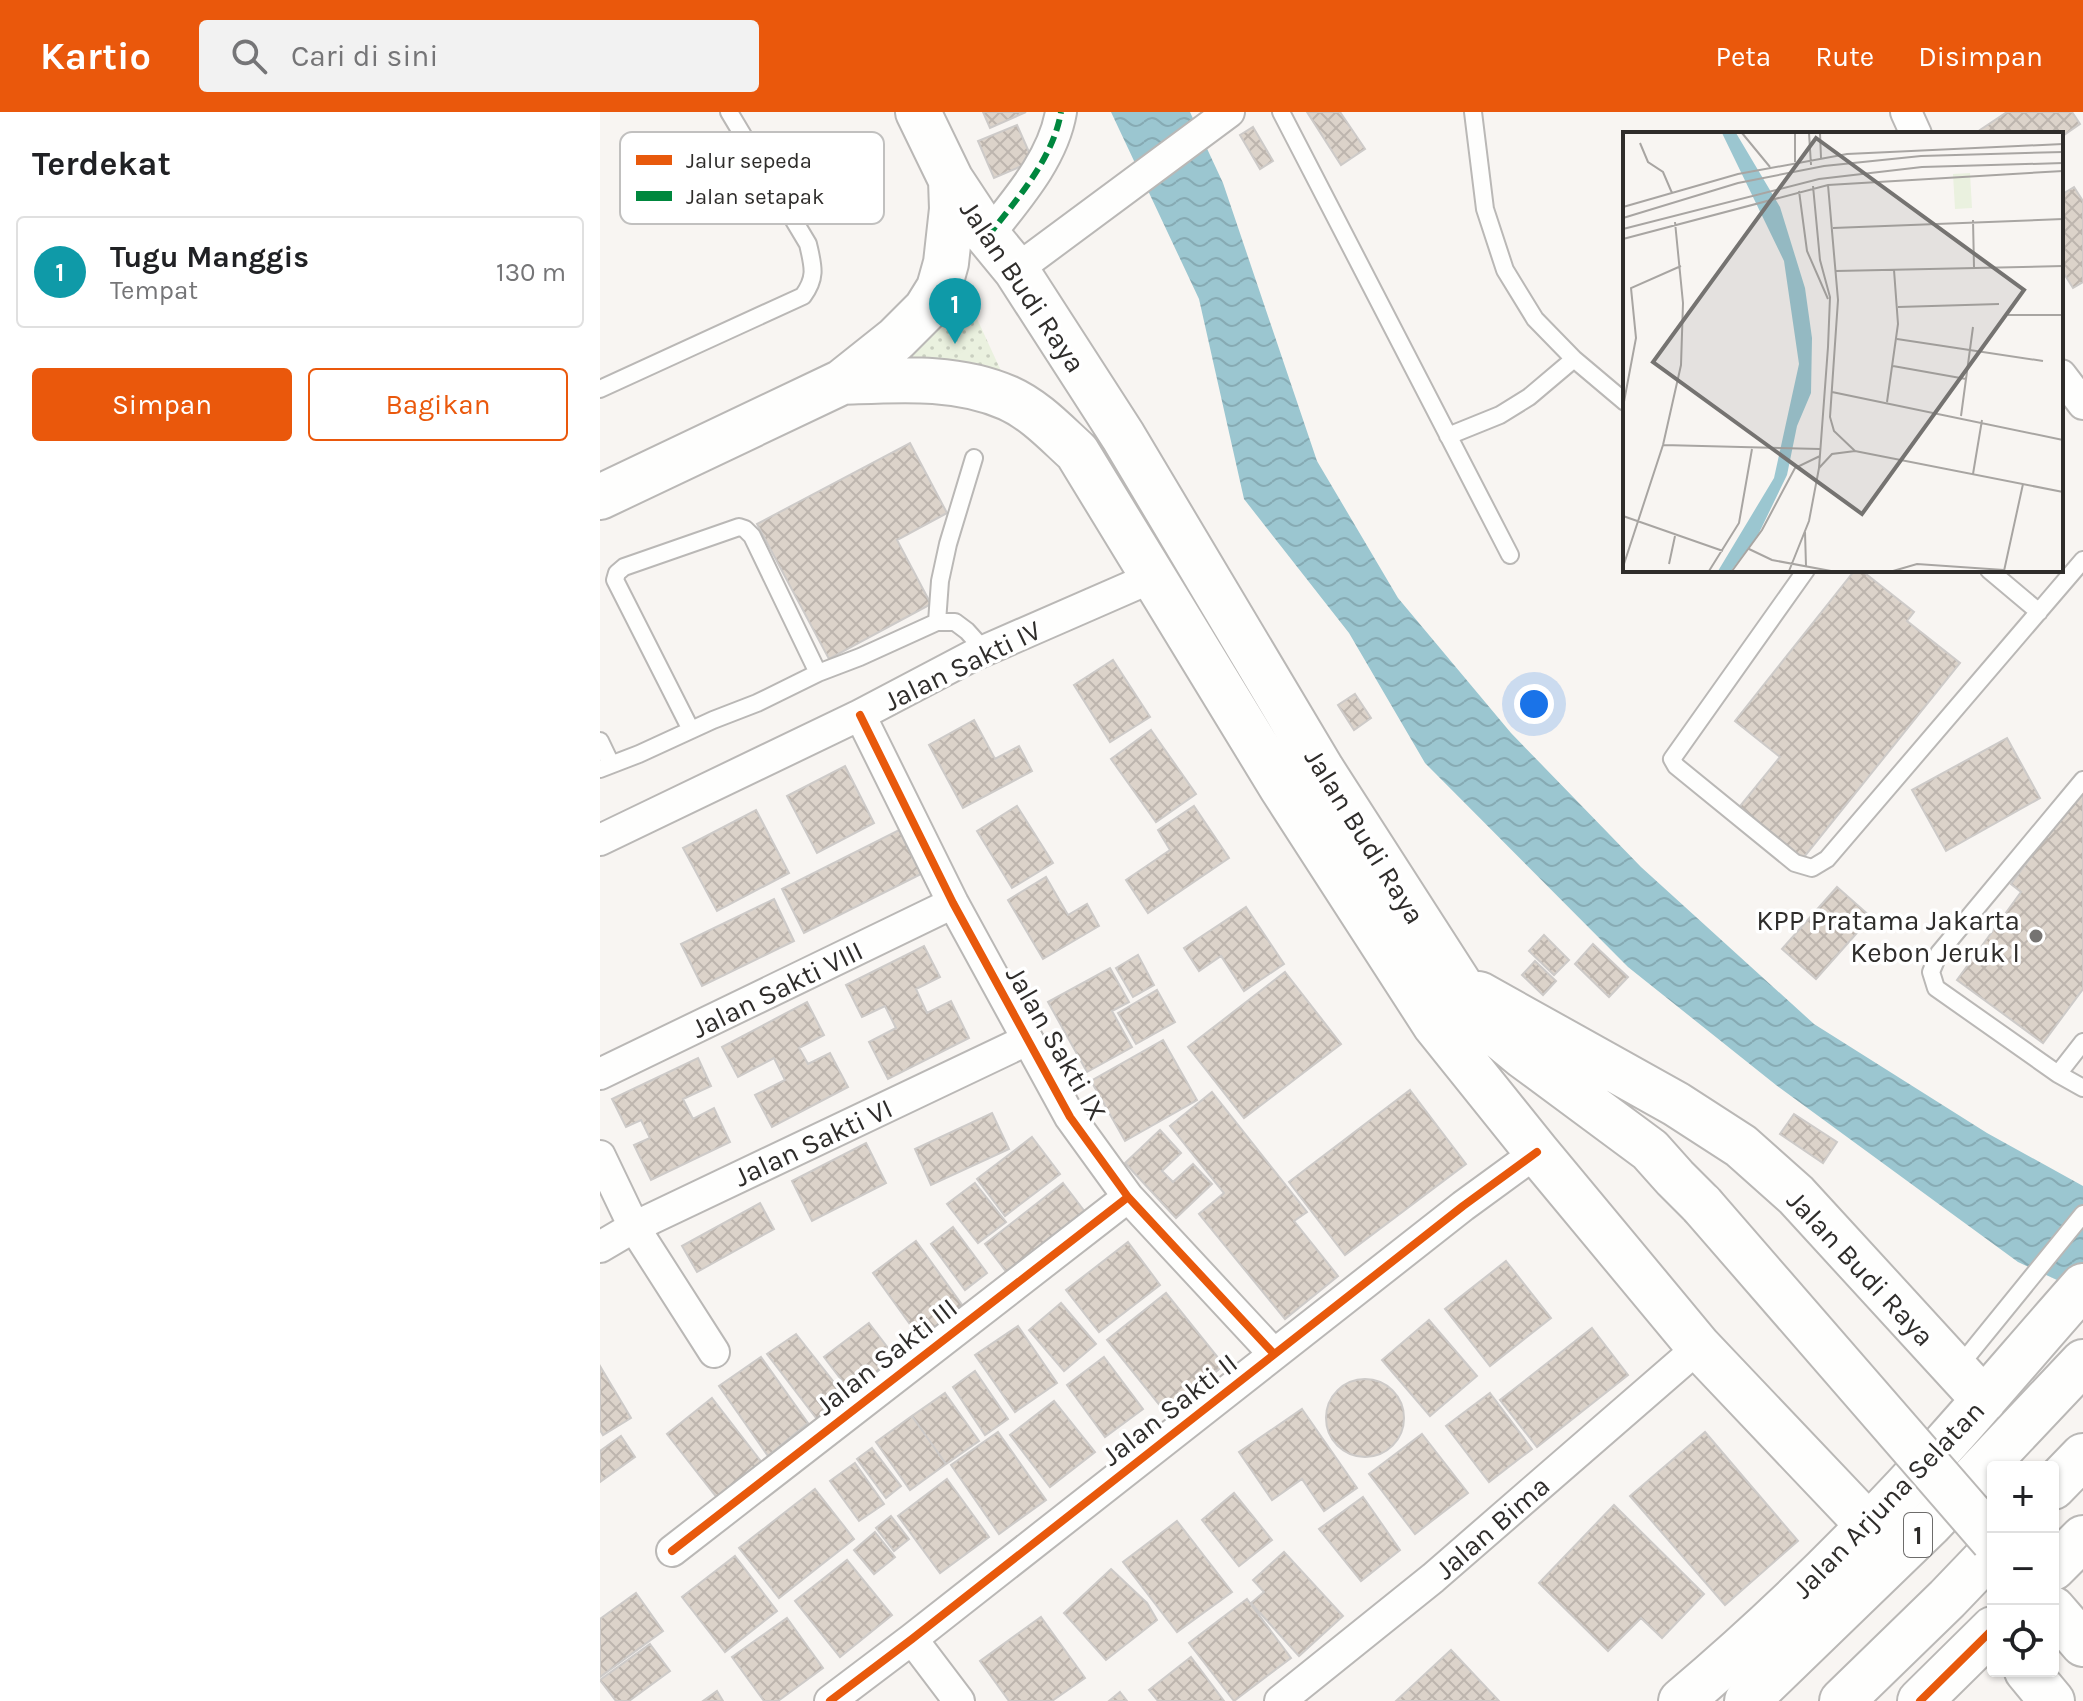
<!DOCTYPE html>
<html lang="id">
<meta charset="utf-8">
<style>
:root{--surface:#fff;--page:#f2f2f2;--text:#202124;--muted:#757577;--line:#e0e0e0;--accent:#ea580c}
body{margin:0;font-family:Karla,sans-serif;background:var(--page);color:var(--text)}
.controls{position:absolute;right:24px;bottom:24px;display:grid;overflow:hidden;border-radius:8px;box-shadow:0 2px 6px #0004}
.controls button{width:72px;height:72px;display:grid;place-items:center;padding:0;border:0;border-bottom:2px solid var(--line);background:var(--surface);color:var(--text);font:40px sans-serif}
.you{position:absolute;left:934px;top:592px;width:28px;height:28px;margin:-20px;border:6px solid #fff;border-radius:50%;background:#1a73e8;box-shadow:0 0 0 12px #1a73e833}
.badge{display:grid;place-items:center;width:52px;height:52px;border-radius:50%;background:var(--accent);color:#fff;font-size:26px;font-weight:700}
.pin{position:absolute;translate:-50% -66px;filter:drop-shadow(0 2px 4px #0008)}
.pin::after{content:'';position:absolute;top:42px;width:28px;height:24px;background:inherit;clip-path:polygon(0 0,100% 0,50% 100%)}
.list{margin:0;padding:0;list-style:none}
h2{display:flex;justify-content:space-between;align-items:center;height:104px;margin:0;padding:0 32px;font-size:34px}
h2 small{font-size:26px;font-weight:400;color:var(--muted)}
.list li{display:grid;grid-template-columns:52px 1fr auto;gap:24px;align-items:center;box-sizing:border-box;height:112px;margin:0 16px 16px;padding:0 16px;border:2px solid var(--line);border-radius:8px}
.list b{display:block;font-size:30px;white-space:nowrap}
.list p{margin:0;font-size:26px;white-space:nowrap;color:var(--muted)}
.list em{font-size:26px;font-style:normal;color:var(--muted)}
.actions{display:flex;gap:16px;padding:24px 32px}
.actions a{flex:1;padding:18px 0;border:2px solid var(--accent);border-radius:8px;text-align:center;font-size:28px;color:var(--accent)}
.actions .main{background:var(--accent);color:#fff}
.icon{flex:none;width:44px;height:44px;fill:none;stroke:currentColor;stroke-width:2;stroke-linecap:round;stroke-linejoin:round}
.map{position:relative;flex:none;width:1483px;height:1589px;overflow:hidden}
header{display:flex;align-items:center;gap:48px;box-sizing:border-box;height:112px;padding:0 40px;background:var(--accent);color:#fff}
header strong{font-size:38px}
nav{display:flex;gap:44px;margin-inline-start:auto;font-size:28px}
.search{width:560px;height:72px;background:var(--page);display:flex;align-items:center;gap:20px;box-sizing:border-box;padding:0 28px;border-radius:8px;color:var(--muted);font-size:30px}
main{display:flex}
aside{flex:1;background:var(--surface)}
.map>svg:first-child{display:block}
</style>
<header>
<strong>Kartio</strong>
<div class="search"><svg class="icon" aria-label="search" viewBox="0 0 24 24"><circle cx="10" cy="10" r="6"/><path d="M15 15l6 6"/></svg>Cari di sini</div>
<nav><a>Peta</a><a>Rute</a><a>Disimpan</a></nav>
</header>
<main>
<aside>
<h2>Terdekat<small></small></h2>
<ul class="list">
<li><span class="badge" style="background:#0f9aa8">1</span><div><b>Tugu Manggis</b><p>Tempat</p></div><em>130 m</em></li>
</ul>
<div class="actions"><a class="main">Simpan</a><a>Bagikan</a></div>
</aside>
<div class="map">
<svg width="1483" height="1589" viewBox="0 0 1483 1589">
<defs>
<pattern id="park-dots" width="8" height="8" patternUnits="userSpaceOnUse" patternTransform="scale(2)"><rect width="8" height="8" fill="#eaf1df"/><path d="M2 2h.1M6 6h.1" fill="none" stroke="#c9cfc0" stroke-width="1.8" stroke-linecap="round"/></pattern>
<pattern id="water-waves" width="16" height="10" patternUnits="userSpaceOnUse" patternTransform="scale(2)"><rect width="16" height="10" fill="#9bc6d0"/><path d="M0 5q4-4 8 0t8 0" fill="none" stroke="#86aab3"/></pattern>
<pattern id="building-cross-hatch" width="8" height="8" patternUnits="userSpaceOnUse" patternTransform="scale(2)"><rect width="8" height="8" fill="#dcd3ca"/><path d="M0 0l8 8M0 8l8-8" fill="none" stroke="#bdb5ae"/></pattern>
</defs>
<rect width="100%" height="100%" fill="#f8f5f2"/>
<path fill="url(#park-dots)" d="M355 159 420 300 295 259Z"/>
<path fill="url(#water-waves)" d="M511 0H590L623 71 717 349 798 486 911 621 1041 755 1214 912 1387 1021 1483 1074V1180L1418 1150 1176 973 1028 855 825 651 749 521 644 387 599 187Z"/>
<path fill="url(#building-cross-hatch)" stroke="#cdcac8" stroke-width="2" d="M383 0H426L390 16Z
M707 0H740L765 37 741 53Z
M1407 0H1472L1480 12 1461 25V22H1383L1380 18Z
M417 13 433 49 394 66 378 29Z
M653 15 673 49 660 57 640 23Z
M1474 75 1483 89V170L1473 176 1461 157V83Z
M310 331 347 401 297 428 331 492 229 547 157 412Z
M1255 458H1261L1314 500 1307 509 1360 551 1200 750 1136 699 1180 645 1135 609Z
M513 548 550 605 510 630 474 573Z
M755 582 771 606 754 618 738 593Z
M374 608 395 647 419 634 432 659 363 696 329 633Z
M551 618 596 682 556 710 511 647Z
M1407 626 1440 686 1346 739 1312 678Z
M245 654 274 711 217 741 187 684Z
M1483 674V877L1443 931 1357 868 1421 780 1411 772Z
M417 694 453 751 412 776 377 719Z
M594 694 629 746 548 801 526 768 570 738 558 718Z
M156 698 189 761 117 799 83 736Z
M299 718 321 762 204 821 182 777Z
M446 765 468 803 487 792 499 814 443 847 408 788Z
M1237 775 1271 805 1216 867 1182 837Z
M174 787 194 829 102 874 81 832Z
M646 795 684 852 644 879 621 844 599 859 584 836Z
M944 823 969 848 954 863 929 839Z
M993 832 1028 865 1009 885 975 852Z
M324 834 340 865 316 877 327 901 351 889 369 926 288 967 269 930 296 916 285 894 262 905 246 873Z
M538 843 554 873 533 885 516 856Z
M935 849 956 869 943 883 922 863Z
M510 856 529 890 512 899 532 935 487 960 448 890Z
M685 860 741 932 644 1006 588 935Z
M557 878 575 910 536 932 518 901Z
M207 890 224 923 199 936 208 952 230 941 248 975 172 1015 155 983 185 968 174 946 138 965 122 935Z
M563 928 597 988 525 1029 491 969Z
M98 946 111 974 83 987 93 1007 114 996 130 1030 51 1068 34 1033 50 1026 41 1008 26 1015 12 987Z
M810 978 866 1052 745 1143 689 1070Z
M612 980 707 1100 694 1109 738 1164 685 1207 599 1102 624 1081 570 1014Z
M392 1001 409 1037 331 1073 315 1037Z
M1194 1002 1237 1030 1223 1051 1180 1022Z
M560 1018 581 1041 562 1059 573 1070 593 1052 612 1072 576 1106 525 1051Z
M432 1025 460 1062 405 1104 377 1067Z
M266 1031 286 1071 212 1109 192 1069Z
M375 1071 406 1110 378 1131 347 1092Z
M463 1071 492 1109 414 1170 385 1132Z
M160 1091 174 1117 97 1160 82 1134Z
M353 1115 387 1161 365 1178 331 1132Z
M316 1129 368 1201 325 1233 273 1161Z
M528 1130 560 1173 499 1220 466 1178Z
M906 1149 951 1206 890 1254 845 1197Z
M566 1181 624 1253 566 1301 507 1228Z
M461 1191 496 1232 464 1259 429 1218Z
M829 1208 877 1264 830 1304 782 1248Z
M269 1211 301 1253 256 1287 224 1245Z
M418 1214 457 1271 415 1300 375 1243Z
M992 1216 1028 1263 937 1335 900 1288Z
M196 1222 248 1288 220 1311 167 1242Z
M161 1245 208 1311 168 1344 119 1274Z
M504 1245 543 1297 505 1325 467 1273Z
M0 1254 31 1306 3 1323 0 1318Z
M375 1259 408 1307 385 1323 353 1275Z
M726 1306a39 39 0 1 1 78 0a39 39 0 1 1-78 0Z
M345 1281 379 1329 346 1352 312 1304Z
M890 1281 932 1337 889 1370 846 1314Z
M112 1286 163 1352 118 1387 67 1322Z
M454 1289 495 1340 450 1375 410 1323Z
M702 1297 757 1376 724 1399 702 1367 672 1388 639 1340Z
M312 1304 346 1352 310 1378 276 1330Z
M398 1320 446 1388 399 1422 351 1353Z
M1105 1320 1198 1429 1125 1493 1030 1384Z
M822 1322 868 1381 815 1422 769 1362Z
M21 1324 35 1345 0 1370V1339Z
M272 1336 301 1374 286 1386 257 1347Z
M255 1351 284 1392 259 1409 230 1369Z
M347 1367 389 1425 340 1461 298 1404Z
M215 1377 254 1427 179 1486 139 1436Z
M634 1381 672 1428 639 1454 602 1408Z
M763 1385 800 1438 761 1469 719 1417Z
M1014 1393 1104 1482 1062 1526 1041 1506 1008 1539 939 1471Z
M291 1404 309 1427 294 1439 276 1416Z
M577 1409 632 1480 577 1520 523 1450Z
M275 1420 295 1445 274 1462 254 1438Z
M684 1440 743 1504 699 1544 651 1491 664 1480 653 1468Z
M135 1444 177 1499 125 1540 82 1485Z
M247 1448 292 1503 240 1545 195 1489Z
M511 1457 547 1491 557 1508 506 1548 464 1501Z
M36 1481 63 1519 0 1565V1507Z
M647 1487 691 1546 634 1589 589 1531Z
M441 1505 485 1566 452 1589H409L380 1549Z
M187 1506 223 1556 178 1589H164L132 1545Z
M50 1532 70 1559 29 1589H16L0 1568Z
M851 1538 899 1589H796Z
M591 1545 624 1589H558L549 1578Z
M117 1579 123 1589H103Z
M520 1580 527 1589H509Z"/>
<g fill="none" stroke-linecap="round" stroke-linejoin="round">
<g stroke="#bab8b6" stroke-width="20">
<path id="service" d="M681 0 910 443
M873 0 885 97 905 158 935 207 974 247
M0 277 203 184C217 165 213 154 208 132L129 0
M848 324 900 303 929 285 974 247 1025 290
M1206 458 1072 647 1076 654 1195 751 1212 756 1227 747 1483 448
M1389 458 1439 500
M337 510 340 469 348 432 374 346
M91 618 15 468 17 461 24 455 139 415 145 417 152 424 218 561
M0 629 11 652
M0 657 39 642 113 608 157 591 218 561 260 545 337 510H355L367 519 385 539
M1483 668 1339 841 1331 860 1336 876 1458 962 1483 976
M1458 962 1483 930
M1357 1257 1483 1102"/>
</g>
<g stroke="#bab8b6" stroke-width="34">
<path id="minor" d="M1306 0 1316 22
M388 124C417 87 453 47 461 0
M416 158 629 0
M1461 263 1483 292
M260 603 353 791 470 1005 528 1085 674 1242
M0 728 260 603 372 544 553 465
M0 962 353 791
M0 1044 34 1115 114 1240
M0 1135 34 1115 427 928
M72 1439 528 1085
M312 1527 359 1589
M230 1589 312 1527 863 1094 937 1040
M680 1589 833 1466 1099 1235"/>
</g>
<g stroke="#bab8b6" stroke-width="48">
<path id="primary" d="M318 0 351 68 388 124 416 158 523 324 722 658 878 901 900 925 923 944 1050 1038 1075 1066 1102 1093
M242 270C297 268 356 263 408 286 435 298 456 321 477 340L682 676 835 913 937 1040 1099 1235 1269 1414
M0 385 242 270 296 227 326 197 339 176 346 151 352 97 351 68
M879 882 1076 992 1141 1034 1196 1083 1384 1288
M1453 1456 1483 1426
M1453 1497 1483 1532
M1427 1559 1452 1589
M1081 1589C1146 1534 1209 1475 1268 1414 1343 1338 1412 1254 1483 1174
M1320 1589 1393 1517"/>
</g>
<g stroke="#bab8b6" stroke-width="48">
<path id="motorway" d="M1453 1375 1483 1344
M1147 1589 1330 1412 1483 1250
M1242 1589 1347 1487 1393 1439"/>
</g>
<use href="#service" stroke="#fefefd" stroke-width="16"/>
<use href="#minor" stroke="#fefefd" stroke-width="30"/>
<use href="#primary" stroke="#fefefd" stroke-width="44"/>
<use href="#motorway" stroke="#fefefd" stroke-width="44"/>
<g stroke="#bab8b6" stroke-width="48" stroke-linecap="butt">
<path id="primary-bridge" d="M1102 1093 1393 1428"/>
</g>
<use href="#primary-bridge" stroke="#fefefd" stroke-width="44"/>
<path stroke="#00873e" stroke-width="6" stroke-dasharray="12 6" stroke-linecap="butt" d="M388 124C417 87 453 47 461 0"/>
<g stroke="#fff" stroke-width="13">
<path id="cycleway" d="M260 603 353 791 470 1005 528 1085 674 1242
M72 1439 528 1085
M230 1589 312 1527 863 1094 937 1040
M1320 1589 1393 1517"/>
</g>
<use href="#cycleway" stroke="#e8590c" stroke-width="8"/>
</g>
<circle fill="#757371" stroke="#fff" stroke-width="3" cx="1436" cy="824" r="8"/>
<g text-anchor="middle" stroke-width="7" stroke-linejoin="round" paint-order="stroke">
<rect fill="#fff" stroke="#6d6c6b" stroke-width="2" x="1304" y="1401" width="28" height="44" rx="6"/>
<g font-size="26" font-weight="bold" fill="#2f2d2b">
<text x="1318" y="1432">1</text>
</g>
<g font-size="28" fill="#2f2d2b" stroke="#fff">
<text transform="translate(423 174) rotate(56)" y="10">Jalan Budi Raya</text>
<text transform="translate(362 553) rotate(-26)" y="10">Jalan Sakti IV</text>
<text transform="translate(765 724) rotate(58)" y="10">Jalan Budi Raya</text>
<text transform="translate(177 877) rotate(-26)" y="10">Jalan Sakti VIII</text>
<text transform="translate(457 931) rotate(60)" y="10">Jalan Sakti IX</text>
<text transform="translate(213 1030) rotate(-25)" y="10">Jalan Sakti VI</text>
<text transform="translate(1261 1156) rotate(47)" y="10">Jalan Budi Raya</text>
<text transform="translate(286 1244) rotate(-38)" y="10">Jalan Sakti III</text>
<text transform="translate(569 1297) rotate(-38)" y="10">Jalan Sakti II</text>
<text transform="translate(1288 1387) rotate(-46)" y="10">Jalan Arjuna Selatan</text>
<text transform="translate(892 1415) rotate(-41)" y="10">Jalan Bima</text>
</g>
<g font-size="28" fill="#2f2d2b" stroke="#fff" text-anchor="end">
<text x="1420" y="818">KPP Pratama Jakarta<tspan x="1420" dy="32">Kebon Jeruk I</tspan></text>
</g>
</g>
<g transform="translate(1023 20)">
<rect width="440" height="440" fill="#f8f5f2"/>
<path d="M347 41 349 76 332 77 330 42Z" fill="#eaf1df"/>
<path d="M99 1H113L157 75 182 156 189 206 188 261 174 294 164 343 135 403 108 439H95L151 346 176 232 161 129Z" fill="#9bc6d0"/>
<path fill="none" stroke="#a8a5a2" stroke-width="2" d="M119 1 147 35M172 1V30M186 1 188 33M197 1 198 26M17 11 25 30 40 40 49 61M205 53 215 168 207 285 211 299 232 319M176 59 184 119 205 167M0 75 115 42 224 22 440 12M0 86 115 51 201 34 298 24 440 20M350 88 351 135M210 96 440 87M0 97 196 47 299 35 440 31M0 107 205 53 440 39M213 139 440 134M275 175 376 172M385 183H440M274 207 420 229M270 234 343 247M209 260 440 308M264 270 275 192 271 138M0 275 13 206 8 156 58 134M338 284 350 195M40 313 197 317M196 336 209 322 232 319 440 360M350 342 359 288M0 384 100 419M182 400 183 434M126 417 149 428 208 439M46 432 52 404M0 435 40 313 58 233 60 171 52 90M86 439 116 391 129 317M109 439 139 398 172 336 197 324M166 439 186 389 196 336 205 215 207 165 197 128 190 54M270 439 294 432 381 438M381 439 400 352"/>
<path fill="#757371" fill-opacity="0.15" stroke="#757371" stroke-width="4" d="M193 6 401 158 239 382 30 230Z"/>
<rect width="440" height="440" fill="none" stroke="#2f2d2b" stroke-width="4"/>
</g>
<rect x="20" y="20" width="264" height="92" rx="12" fill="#fff" stroke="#c1c0bf" stroke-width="2"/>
<rect x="36" y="43" width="36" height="10" fill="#e8590c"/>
<rect x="36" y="79" width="36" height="10" fill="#00873e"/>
<g font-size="22" fill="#2f2d2b">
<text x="86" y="56">Jalur sepeda</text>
<text x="86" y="92">Jalan setapak</text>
</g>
</svg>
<div class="controls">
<button>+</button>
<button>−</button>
<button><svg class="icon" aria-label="locate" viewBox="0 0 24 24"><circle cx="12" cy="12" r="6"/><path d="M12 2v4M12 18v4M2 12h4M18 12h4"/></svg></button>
</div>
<div class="you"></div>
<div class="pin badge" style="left:355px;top:232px;background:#0f9aa8">1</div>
</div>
</main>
